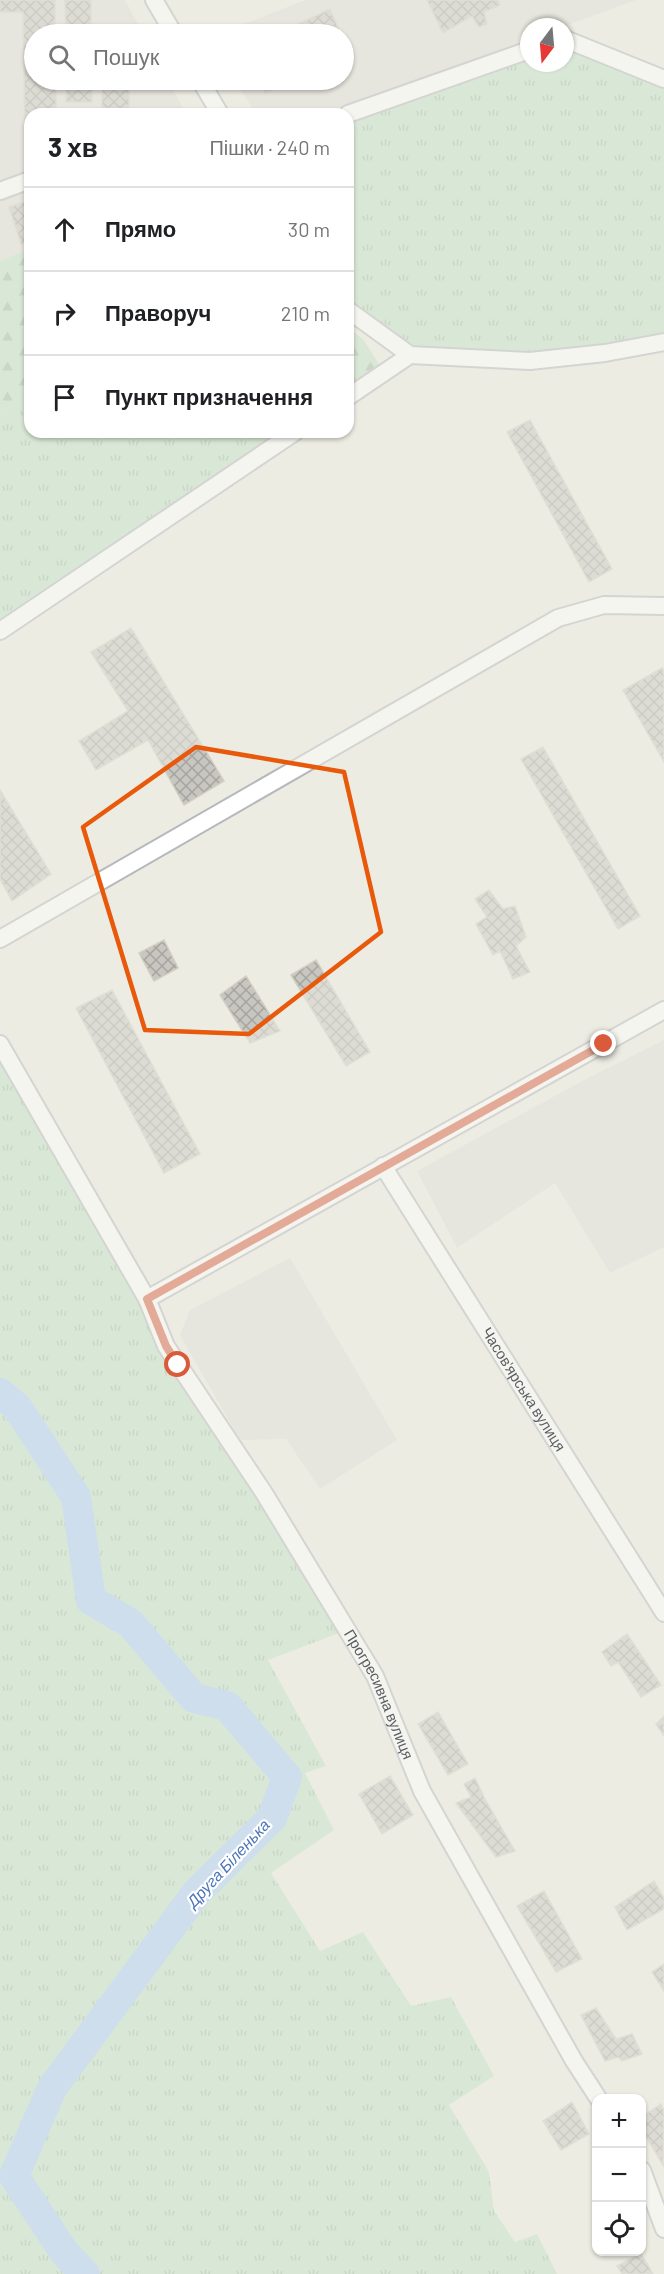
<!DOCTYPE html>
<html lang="uk">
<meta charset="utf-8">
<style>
:root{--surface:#fff;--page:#f6f6f6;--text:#202124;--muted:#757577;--line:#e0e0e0}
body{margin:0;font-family:Barlow,sans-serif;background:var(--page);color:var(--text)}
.controls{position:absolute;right:18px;bottom:18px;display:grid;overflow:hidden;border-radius:12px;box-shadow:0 2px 4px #0004}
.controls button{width:54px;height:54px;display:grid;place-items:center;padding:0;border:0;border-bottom:2px solid var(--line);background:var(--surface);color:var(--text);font:30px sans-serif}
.compass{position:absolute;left:520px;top:18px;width:54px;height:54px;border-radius:50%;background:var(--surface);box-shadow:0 2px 4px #0004;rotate:196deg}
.stop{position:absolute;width:18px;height:18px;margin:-14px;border:4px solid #da5a3c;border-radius:50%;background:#fff}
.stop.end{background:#da5a3c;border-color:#fff;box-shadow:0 2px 6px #0008}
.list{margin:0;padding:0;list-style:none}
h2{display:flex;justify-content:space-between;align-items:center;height:78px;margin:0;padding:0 24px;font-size:26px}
h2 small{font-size:20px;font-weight:400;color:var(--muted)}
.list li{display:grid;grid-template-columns:39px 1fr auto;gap:18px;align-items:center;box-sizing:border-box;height:84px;padding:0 24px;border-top:2px solid var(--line)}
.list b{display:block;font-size:22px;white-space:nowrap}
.list em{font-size:20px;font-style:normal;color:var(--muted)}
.icon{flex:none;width:33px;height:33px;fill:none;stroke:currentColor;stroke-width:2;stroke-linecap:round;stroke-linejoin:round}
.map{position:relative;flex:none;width:664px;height:2274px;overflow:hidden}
.search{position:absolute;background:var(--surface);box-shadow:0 2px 4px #0004;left:24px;top:24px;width:330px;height:66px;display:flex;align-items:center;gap:15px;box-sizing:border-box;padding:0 21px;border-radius:33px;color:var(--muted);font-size:22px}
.panel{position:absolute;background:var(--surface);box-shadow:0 2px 4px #0004;left:24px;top:108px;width:330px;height:330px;border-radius:18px}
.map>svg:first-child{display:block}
</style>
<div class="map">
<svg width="664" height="2274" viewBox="0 0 664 2274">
<defs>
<pattern id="grass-tufts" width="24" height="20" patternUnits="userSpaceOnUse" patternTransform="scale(1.5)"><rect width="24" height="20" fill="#c1e2c5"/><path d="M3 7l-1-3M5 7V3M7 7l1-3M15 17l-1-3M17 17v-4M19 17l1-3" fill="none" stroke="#a0baa3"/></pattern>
<pattern id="forest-firs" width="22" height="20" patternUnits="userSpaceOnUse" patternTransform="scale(1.5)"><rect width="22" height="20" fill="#c1e2c5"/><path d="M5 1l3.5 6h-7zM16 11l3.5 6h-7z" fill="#a0baa3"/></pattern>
<pattern id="building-cross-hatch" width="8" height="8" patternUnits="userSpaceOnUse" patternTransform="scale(1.5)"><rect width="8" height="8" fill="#c8c6c0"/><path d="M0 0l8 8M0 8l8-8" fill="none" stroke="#a5a49f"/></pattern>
</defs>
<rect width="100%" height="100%" fill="#edece3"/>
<path fill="#deddd7" d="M0 0H125L143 34H34V80H168L186 114H30V248L0 261Z
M305 0H636L562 27H529V39L326 114H256L235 80H344V34H219Z
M664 1040V1247L610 1273 555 1183 457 1248 417 1171 586 1079Z
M290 1258 397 1440 320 1489 286 1439 240 1440 180 1335 190 1310Z"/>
<path fill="url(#grass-tufts)" d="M565 39 664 79V342L605 353 410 355 348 310V114L529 50V63H565Z
M30 396V432H291L0 629V417L15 399Z
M0 1044 147 1299 347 1630 268 1660 326 1766 305 1773 334 1830 271 1873 320 1951 363 1932 411 2006 451 1997 494 2076 449 2105 489 2172 494 2211 515 2242 537 2234 557 2274H0Z"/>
<path fill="url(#forest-firs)" d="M30 248V396L15 399 0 417V261Z
M348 328 363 339 381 367 348 389Z"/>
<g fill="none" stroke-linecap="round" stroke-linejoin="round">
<path stroke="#a8ccf7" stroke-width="30" d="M0 1393 17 1407 76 1497 91 1600 130 1623 194 1698 227 1706 287 1777 272 1818 197 1892 52 2088 14 2176 64 2252 85 2274"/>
</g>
<path fill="url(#building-cross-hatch)" stroke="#d1cec2" stroke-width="1.5" d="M0 0H55V34H34V80H56V114H30V133H25L23 12H0Z
M65 0H91V34H66Z
M427 0H498L500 5 484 12 487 24 479 27 472 16 443 33Z
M330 9 341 34H277Z
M344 39 350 54 344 57Z
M66 80H92V102H66Z
M102 80H129V109L102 108Z
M259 80H294L265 93Z
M30 200V225L28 226 30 241 21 244 9 207Z
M530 420 612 569 589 582 507 432Z
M131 628 224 781 184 805 148 740 96 770 79 741 128 711 91 652Z
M662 668 664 671V762L623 690Z
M543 747 640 916 618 929 521 759Z
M0 790 51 874 12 901 0 879Z
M489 890 503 909 515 906 526 937 516 946 530 972 513 979 500 951 493 955 476 924 487 917 475 899Z
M164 940 178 968 154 981 139 953Z
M316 960 370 1052 346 1066 291 975Z
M246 976 280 1031 250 1043 220 995Z
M112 990 200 1154 164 1173 76 1008Z
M627 1634 661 1685 641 1697 618 1662 611 1666 602 1652Z
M438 1712 468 1764 448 1775 418 1724Z
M664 1716V1736L656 1724Z
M390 1776 413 1815 382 1834 359 1794Z
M475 1778 486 1801 515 1851 496 1857 456 1803 471 1797 464 1784Z
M654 1881 664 1898V1909L627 1930 615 1907Z
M544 1891 582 1959 556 1972 517 1906Z
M664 1964V1991L652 1972Z
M596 2008 616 2039 632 2034 642 2054 622 2061 618 2057 605 2061 581 2015Z
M572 2102 589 2134 561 2150 543 2121Z
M661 2104 664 2111 663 2165 642 2130V2117Z
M641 2253 653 2274H622L617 2266Z"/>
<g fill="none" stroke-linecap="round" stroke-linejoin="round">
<g stroke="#b5b8bc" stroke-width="20">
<g id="minor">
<path d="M154 0 174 34"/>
<path d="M565 39 664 79"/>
<path d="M200 80 220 114"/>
<path d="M348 114 529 50"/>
<path d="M0 191 30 180"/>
<path d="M348 310 410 355 530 361 605 353 664 342"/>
<path d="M348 397 410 355"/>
<path d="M0 631 295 432"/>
<path d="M0 939 558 618 604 605 664 606"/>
<path id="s1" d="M0 1044 147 1299 166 1346 264 1493 375 1676 422 1791 574 2061 598 2098"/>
<path id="s2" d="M383 1166 664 1613"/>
<path d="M147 1299 664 1010"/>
<path d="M642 2170 664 2229"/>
</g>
</g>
<use href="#minor" stroke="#fff" stroke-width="16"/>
</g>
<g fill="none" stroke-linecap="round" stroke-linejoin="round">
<path stroke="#da5a3c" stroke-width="8" d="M178 1365 166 1346 147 1299 604 1044"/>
</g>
<path d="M0 0H664V2274H0ZM196 747 344 772 381 932 249 1034 145 1030 83 827Z" fill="#edece3" fill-opacity=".55" fill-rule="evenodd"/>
<path fill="none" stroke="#e8590c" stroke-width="4.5" stroke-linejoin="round" d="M196 747 344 772 381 932 249 1034 145 1030 83 827Z"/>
<g text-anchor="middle" stroke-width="4.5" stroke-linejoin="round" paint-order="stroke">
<g font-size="15" fill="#5b5e62" stroke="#fff">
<text dy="5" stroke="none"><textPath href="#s2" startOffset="264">Часов'ярська вулиця</textPath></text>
<text dy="5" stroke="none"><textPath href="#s1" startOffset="754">Прогресивна вулиця</textPath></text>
</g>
<g font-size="16" font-style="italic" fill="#4d76b9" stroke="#fff">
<text transform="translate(228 1863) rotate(-47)" y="6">Друга Біленька</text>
</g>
</g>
</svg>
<div class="controls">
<button>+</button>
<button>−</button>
<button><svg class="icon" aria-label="locate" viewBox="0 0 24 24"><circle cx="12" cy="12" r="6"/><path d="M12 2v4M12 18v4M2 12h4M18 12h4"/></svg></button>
</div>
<svg class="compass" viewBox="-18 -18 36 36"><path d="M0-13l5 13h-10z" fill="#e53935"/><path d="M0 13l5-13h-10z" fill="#757577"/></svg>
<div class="stop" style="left:178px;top:1365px"></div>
<div class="stop end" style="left:604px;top:1044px"></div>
<div class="search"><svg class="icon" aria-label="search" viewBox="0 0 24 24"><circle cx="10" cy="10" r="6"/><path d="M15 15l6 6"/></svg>Пошук</div>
<section class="panel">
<h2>3 хв<small>Пішки · 240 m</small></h2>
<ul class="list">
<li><svg class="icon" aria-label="ahead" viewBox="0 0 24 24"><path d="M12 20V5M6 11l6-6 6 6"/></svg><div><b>Прямо</b></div><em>30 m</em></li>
<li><svg class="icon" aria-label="right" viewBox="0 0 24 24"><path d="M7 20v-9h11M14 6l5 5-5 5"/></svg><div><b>Праворуч</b></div><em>210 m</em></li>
<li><svg class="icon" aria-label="arrive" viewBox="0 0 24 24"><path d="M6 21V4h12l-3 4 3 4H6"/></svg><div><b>Пункт призначення</b></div></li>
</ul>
</section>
</div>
